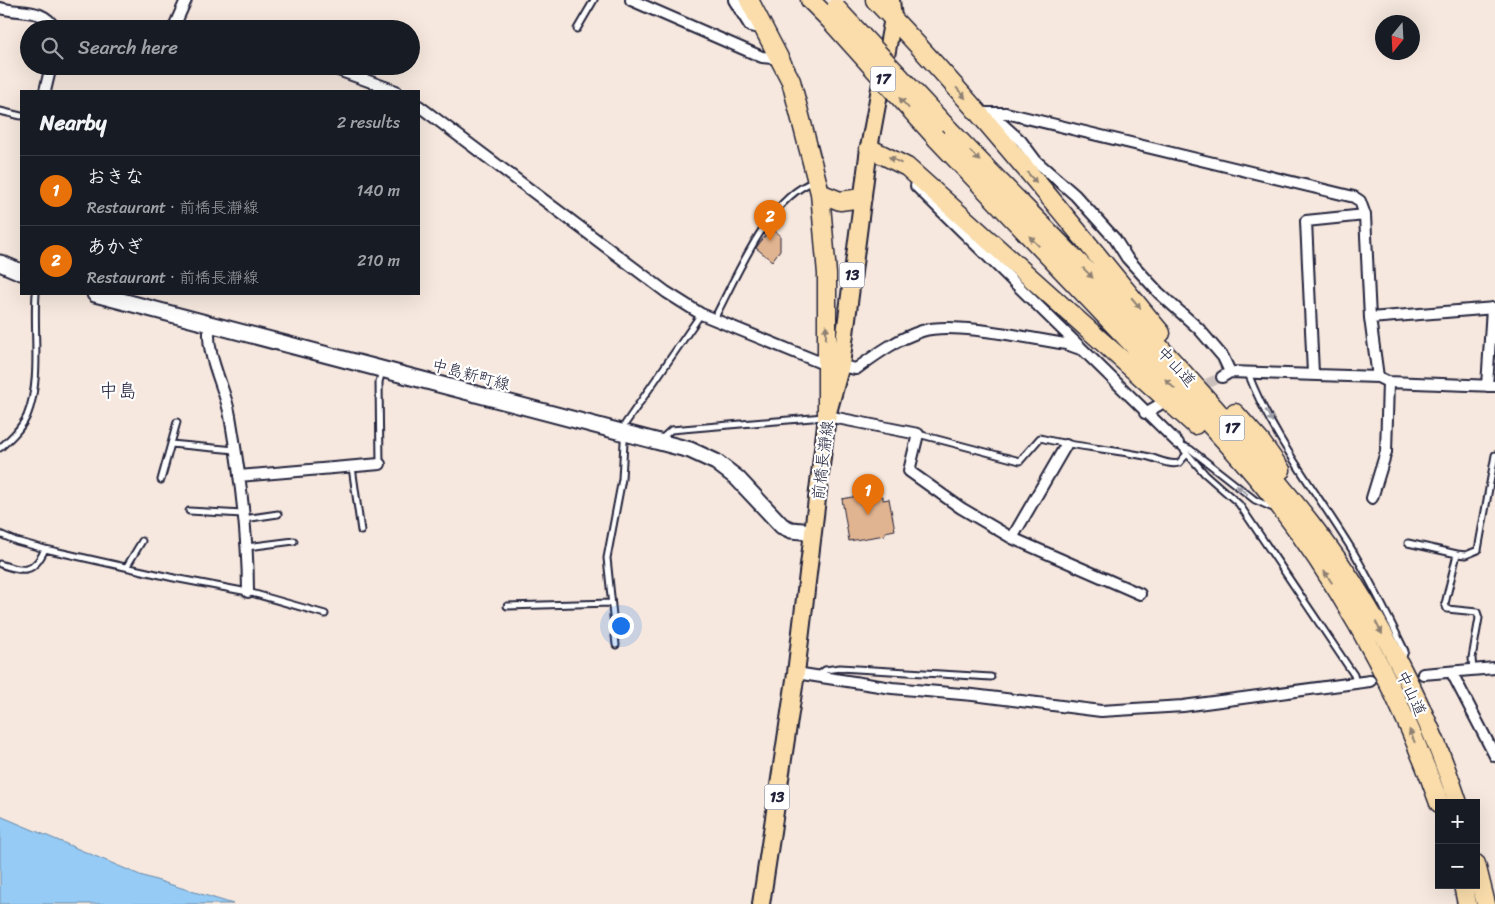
<!DOCTYPE html>
<meta charset="utf-8">
<style>
:root{--surface:#171b24;--page:#242831;--text:#f1f3f6;--muted:#9ea1a6;--line:#363941;--accent:#db2777}
body{margin:0;font-family:Sriracha,"Klee One",sans-serif;background:var(--page);color:var(--text)}
.controls{position:absolute;right:15px;bottom:15px;display:grid;overflow:hidden;border-radius:0px;box-shadow:0 5px 20px #0002}
.controls button{width:45px;height:45px;display:grid;place-items:center;padding:0;border:0;border-bottom:1px solid var(--line);background:var(--surface);color:var(--text);font:25px sans-serif}
.compass{position:absolute;left:1375px;top:15px;width:45px;height:45px;border-radius:50%;background:var(--surface);box-shadow:0 5px 20px #0002;rotate:198deg}
.you{position:absolute;left:620px;top:625px;width:18px;height:18px;margin:-12px;border:4px solid #fff;border-radius:50%;background:#1a73e8;box-shadow:0 0 0 8px #1a73e833}
.badge{display:grid;place-items:center;width:32px;height:32px;border-radius:50%;background:var(--accent);color:#fff;font-size:16px;font-weight:700}
.pin{position:absolute;translate:-50% -41px;filter:drop-shadow(0 1px 2px #0008)}
.pin::after{content:'';position:absolute;top:26px;width:18px;height:15px;background:inherit;clip-path:polygon(0 0,100% 0,50% 100%)}
.list{margin:0;padding:0;list-style:none}
h2{display:flex;justify-content:space-between;align-items:center;height:65px;margin:0;padding:0 20px;font-size:21px}
h2 small{font-size:16px;font-weight:400;color:var(--muted)}
.list li{display:grid;grid-template-columns:32px 1fr auto;gap:15px;align-items:center;box-sizing:border-box;height:70px;padding:0 20px;border-top:1px solid var(--line)}
.list b{display:block;font-size:19px;white-space:nowrap}
.list p{margin:0;font-size:16px;white-space:nowrap;color:var(--muted)}
.list em{font-size:16px;font-style:normal;color:var(--muted)}
.icon{flex:none;width:28px;height:28px;fill:none;stroke:currentColor;stroke-width:2;stroke-linecap:round;stroke-linejoin:round}
.map{position:relative;flex:none;width:1495px;height:904px;overflow:hidden}
.search{position:absolute;background:var(--surface);box-shadow:0 5px 20px #0002;left:20px;top:20px;width:400px;height:55px;display:flex;align-items:center;gap:12px;box-sizing:border-box;padding:0 18px;border-radius:28px;color:var(--muted);font-size:19px}
.panel{position:absolute;background:var(--surface);box-shadow:0 5px 20px #0002;left:20px;top:90px;width:400px;height:205px;border-radius:0px}
.map>svg:first-child{display:block}
</style>
<div class="map">
<svg width="1495" height="904" viewBox="0 0 1495 904">
<rect width="100%" height="100%" fill="#f6e8de"/>
<filter id="ink" filterUnits="userSpaceOnUse"><feTurbulence type="fractalNoise" baseFrequency=".02" numOctaves="2"/><feDisplacementMap in="SourceGraphic" scale="10" xChannelSelector="R" yChannelSelector="G"/><feConvolveMatrix kernelMatrix="1 2 1 2 8 2 1 2 1" color-interpolation-filters="sRGB"/></filter>
<g filter="url(#ink)">
<path fill="#95cbf4" stroke="#6787aa" d="M0 816 140 875 233 904H0Z"/>
<path fill="#e1b491" stroke="#22223b" d="M771 228 780 235V250L772 261 756 248Z
M863 495 865 499 883 496V500L889 499 895 530 885 532V535L849 541 842 499Z"/>
<g fill="none" stroke-linecap="round" stroke-linejoin="round">
<path stroke="#ccc0bd" stroke-width="10" stroke-dasharray="10 5" stroke-linecap="butt" d="M1193 390 1222 377"/>
<g stroke="#22223b" stroke-width="9">
<path id="service" d="M577 29 594 0
M0 111 21 116
M714 319C736 278 768 197 815 181
M1248 373C1272 437 1319 495 1354 553 1373 585 1389 618 1405 651L1402 659
M918 434 1020 461 1040 438C1075 447 1110 449 1145 456 1157 458 1168 466 1179 463L1186 455
M660 440 671 430 824 417
M1178 443 1205 474 1239 504 1354 675 1356 683
M171 444 235 450
M1179 444 1190 449 1255 500 1275 509
M0 448C10 439 21 429 27 416 42 379 33 333 36 294
M380 464 379 382 382 371
M352 467 361 531
M161 480 177 422
M189 511 243 514
M244 519 278 514
M0 534 16 541 45 549 174 578 248 592 325 614
M1408 543 1457 554 1445 604 1447 609 1477 612 1479 618 1472 658 1473 671
M247 547 294 541
M1457 554 1466 555 1478 550 1495 455
M0 564C23 572 34 574 45 549
M127 566 142 541
M507 606 611 603
M616 645 607 558 622 479 625 424 701 314
M819 675 825 670 840 668 991 677"/>
</g>
<g stroke="#22223b" stroke-width="14">
<path id="minor" d="M631 0 762 57 782 59
M734 0 750 26 766 29
M0 8C20 14 44 7 55 29
M173 29 186 0
M327 66 396 91
M45 91 51 66
M419 106 666 292 701 314 819 362 856 369C877 354 897 339 922 331 953 321 1032 339 1066 344L1083 350
M979 113H1006L1354 197 1360 201 1365 215 1370 318 1378 377
M991 114 1021 141 1036 161 1075 195 1115 239 1127 258 1159 293 1199 329 1223 357 1230 372
M916 186 1178 443
M1370 318 1495 308
M210 323C204 354 225 386 230 416 240 474 248 534 248 592
M1313 373 1306 221 1365 215
M1222 377 1230 372 1378 377 1388 382 1495 386
M1487 386 1492 308
M1145 413 1159 405
M827 416 918 434 909 471 961 508 1012 538 1140 594
M239 476 380 464
M1372 498 1386 452 1388 382
M1012 538 1066 445
M796 673 892 688 973 695 1101 711 1183 706 1370 681
M1452 673 1495 756
M1423 674 1495 668"/>
</g>
<g stroke="#22223b" stroke-width="19">
<path id="secondary" d="M0 263 21 272
M95 294 690 450 716 462 737 478 782 526 791 530 813 532"/>
</g>
<g stroke="#22223b" stroke-width="20">
<path id="primary" d="M761 904 796 673 827 416 841 365 869 148 893 18 891 0"/>
</g>
<g stroke="#22223b" stroke-width="21">
<path id="trunk" d="M749 0 791 81 820 193 840 201 862 198
M810 0 829 19
M875 0C977 105 1068 220 1161 333
M941 121C1046 231 1156 336 1253 453 1292 499 1332 547 1363 599 1401 662 1435 732 1458 803
M937 139C1003 208 1069 277 1135 347 1182 395 1230 443 1272 496 1343 588 1400 693 1439 803
M869 148 907 167 1195 425
M820 193 827 274V416
M1235 413 1261 442 1281 470
M1476 864 1486 904
M1463 885 1467 904"/>
</g>
<use href="#service" stroke="#fff" stroke-width="5"/>
<use href="#minor" stroke="#fff" stroke-width="10"/>
<use href="#secondary" stroke="#fff" stroke-width="15"/>
<use href="#primary" stroke="#faddab" stroke-width="16"/>
<use href="#trunk" stroke="#faddab" stroke-width="18"/>
<g stroke="#22223b" stroke-width="21" stroke-linecap="butt">
<path id="trunk-bridge" d="M836 8 941 121
M829 19 937 139"/>
</g>
<use href="#trunk-bridge" stroke="#faddab" stroke-width="18"/>
</g>
<defs><path id="oneway-solid" d="M-6-.8H1V-3.2L6.5 0L1 3.2V.8H-6Z" transform="scale(1.25)"/></defs>
<g fill="#8e8073">
<use href="#oneway-solid" transform="translate(961 93) rotate(49)"/>
<use href="#oneway-solid" transform="translate(904 103) rotate(-132)"/>
<use href="#oneway-solid" transform="translate(975 156) rotate(46)"/>
<use href="#oneway-solid" transform="translate(895 160) rotate(-152)"/>
<use href="#oneway-solid" transform="translate(1032 178) rotate(50)"/>
<use href="#oneway-solid" transform="translate(1034 241) rotate(-134)"/>
<use href="#oneway-solid" transform="translate(1088 273) rotate(46)"/>
<use href="#oneway-solid" transform="translate(1136 303) rotate(50)"/>
<use href="#oneway-solid" transform="translate(826 332) rotate(-89)"/>
<use href="#oneway-solid" transform="translate(1170 384) rotate(-134)"/>
<use href="#oneway-solid" transform="translate(1328 577) rotate(-124)"/>
<use href="#oneway-solid" transform="translate(1379 628) rotate(62)"/>
<use href="#oneway-solid" transform="translate(1412 736) rotate(-113)"/>
</g>
<g fill="#9c9ca7">
<use href="#oneway-solid" transform="translate(1269 416) rotate(60)"/>
<use href="#oneway-solid" transform="translate(1242 490) rotate(-142)"/>
</g>
</g>
<g text-anchor="middle" stroke-width="4.5" stroke-linejoin="round" paint-order="stroke">
<g fill="#fff" stroke="#646476" stroke-width="1">
<rect x="870.5" y="66.5" width="25" height="25" rx="4"/>
<rect x="839.5" y="262.5" width="25" height="25" rx="4"/>
<rect x="1219.5" y="415.5" width="25" height="25" rx="4"/>
<rect x="764.5" y="784.5" width="25" height="25" rx="4"/>
</g>
<g font-size="15" font-weight="bold" fill="#22223b">
<text x="883" y="84">17</text>
<text x="852" y="280">13</text>
<text x="1232" y="433">17</text>
<text x="777" y="802">13</text>
</g>
<g font-size="16" fill="#22223b" stroke="#fff">
<text transform="translate(1177 366) rotate(47)" y="6">中山道</text>
<text transform="translate(471 374) rotate(15)" y="6">中島新町線</text>
<text transform="translate(822 460) rotate(-83)" y="6">前橋長瀞線</text>
<text transform="translate(1412 693) rotate(65)" y="6">中山道</text>
</g>
<g font-size="19" fill="#22223b" stroke="#fff">
<text x="118" y="397">中島</text>
</g>
</g>
</svg>
<div class="controls">
<button>+</button>
<button>−</button>
</div>
<svg class="compass" viewBox="-18 -18 36 36"><path d="M0-13l5 13h-10z" fill="#e53935"/><path d="M0 13l5-13h-10z" fill="#9ea1a6"/></svg>
<div class="you"></div>
<div class="pin badge" style="left:868px;top:515px;background:#e8710a">1</div>
<div class="pin badge" style="left:770px;top:241px;background:#e8710a">2</div>
<div class="search"><svg class="icon" aria-label="search" viewBox="0 0 24 24"><circle cx="10" cy="10" r="6"/><path d="M15 15l6 6"/></svg>Search here</div>
<section class="panel">
<h2>Nearby<small>2 results</small></h2>
<ul class="list">
<li><span class="badge" style="background:#e8710a">1</span><div><b>おきな</b><p>Restaurant · 前橋長瀞線</p></div><em>140 m</em></li>
<li><span class="badge" style="background:#e8710a">2</span><div><b>あかぎ</b><p>Restaurant · 前橋長瀞線</p></div><em>210 m</em></li>
</ul>
</section>
</div>
